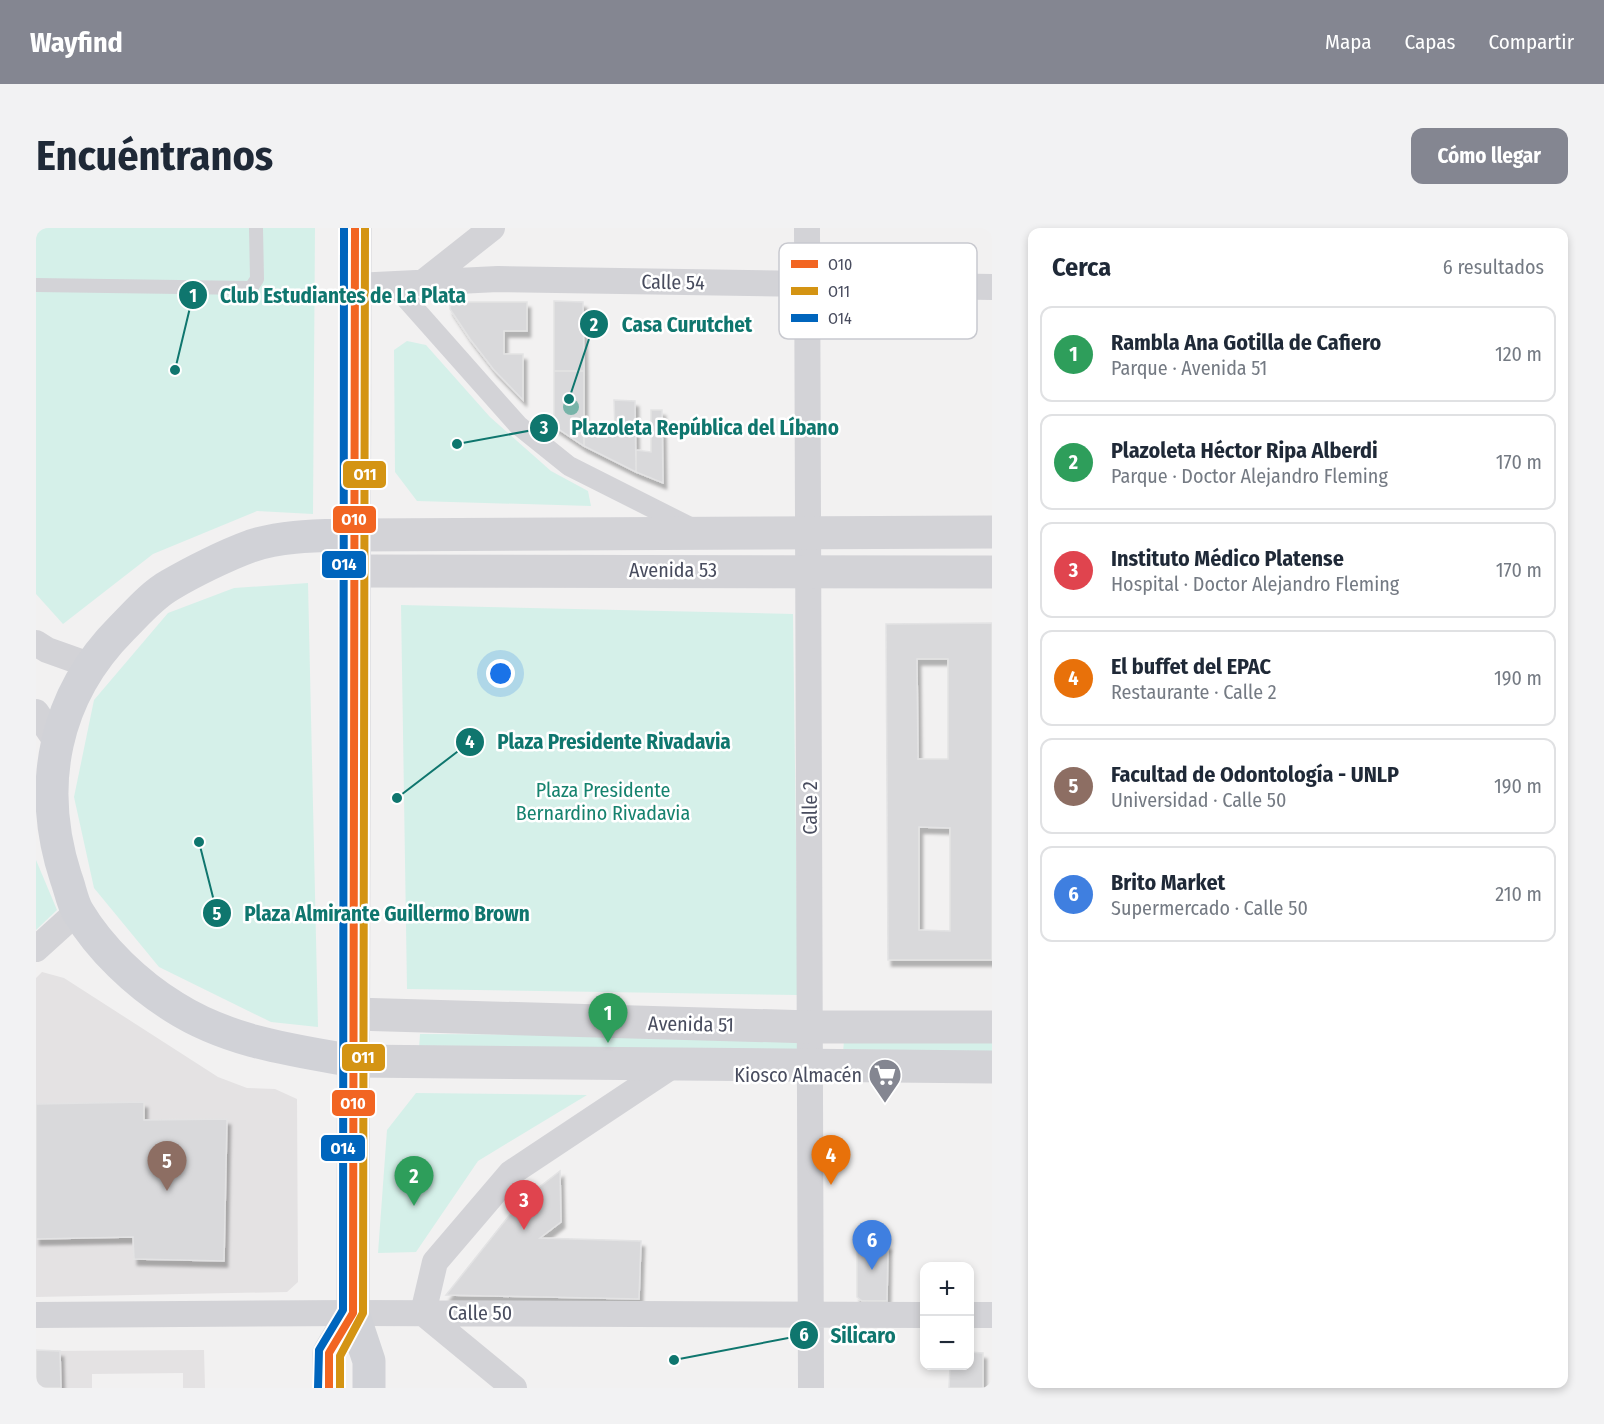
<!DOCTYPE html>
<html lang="es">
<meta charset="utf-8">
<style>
:root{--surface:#fff;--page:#f2f2f3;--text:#1f2937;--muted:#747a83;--line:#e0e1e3;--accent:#848691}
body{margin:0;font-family:"Fira Sans Condensed",sans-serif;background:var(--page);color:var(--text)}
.controls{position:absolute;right:18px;bottom:18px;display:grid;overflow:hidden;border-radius:12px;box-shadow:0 3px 9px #0003}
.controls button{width:54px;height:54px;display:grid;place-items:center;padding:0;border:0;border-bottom:2px solid var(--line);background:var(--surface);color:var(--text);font:30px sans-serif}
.you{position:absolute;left:465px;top:446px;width:21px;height:21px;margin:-15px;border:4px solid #fff;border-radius:50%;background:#1a73e8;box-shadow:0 0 0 9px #1a73e833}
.badge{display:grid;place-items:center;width:39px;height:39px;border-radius:50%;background:var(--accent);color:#fff;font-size:20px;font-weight:700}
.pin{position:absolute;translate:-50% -50px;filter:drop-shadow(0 2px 3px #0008)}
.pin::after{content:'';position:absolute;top:32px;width:21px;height:18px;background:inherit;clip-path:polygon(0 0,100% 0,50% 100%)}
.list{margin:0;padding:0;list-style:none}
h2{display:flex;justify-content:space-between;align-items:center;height:78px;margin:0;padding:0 24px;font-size:26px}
h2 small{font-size:20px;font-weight:400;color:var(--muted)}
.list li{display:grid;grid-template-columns:39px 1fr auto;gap:18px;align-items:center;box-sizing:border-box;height:96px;margin:0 12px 12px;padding:0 12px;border:2px solid var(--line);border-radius:12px}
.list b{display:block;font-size:22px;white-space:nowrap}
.list p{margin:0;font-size:20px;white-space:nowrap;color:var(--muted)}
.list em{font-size:20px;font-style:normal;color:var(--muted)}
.map{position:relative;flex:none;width:956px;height:1160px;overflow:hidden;border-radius:12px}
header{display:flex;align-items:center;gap:36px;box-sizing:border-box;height:84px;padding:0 30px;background:var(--accent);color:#fff}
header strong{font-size:28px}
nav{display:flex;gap:33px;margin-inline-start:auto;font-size:21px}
.intro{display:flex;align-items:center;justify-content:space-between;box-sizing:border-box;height:144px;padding:0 36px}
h1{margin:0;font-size:42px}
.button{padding:15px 27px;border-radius:12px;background:var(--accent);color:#fff;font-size:21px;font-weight:700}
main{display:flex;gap:36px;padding:0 36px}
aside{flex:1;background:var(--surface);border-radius:12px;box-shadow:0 3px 9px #0003}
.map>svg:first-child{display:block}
</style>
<header>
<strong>Wayfind</strong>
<nav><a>Mapa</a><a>Capas</a><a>Compartir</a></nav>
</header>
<div class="intro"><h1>Encuéntranos</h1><a class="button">Cómo llegar</a></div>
<main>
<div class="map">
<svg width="956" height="1160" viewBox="0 0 956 1160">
<defs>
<filter id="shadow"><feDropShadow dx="3.5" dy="6" stdDeviation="1.5" flood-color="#0004"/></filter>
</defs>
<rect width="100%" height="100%" fill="#f2f1f1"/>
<path fill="#e4e2e3" d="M6 744 28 750 182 849 211 860 239 861 261 871 262 1054 251 1064 0 1069V750Z
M168 1122 169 1160H147V1145L56 1146V1160H2V1123Z"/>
<path fill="#d5f0e9" d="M0 0H279L277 286 221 283 117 326 27 396 0 366Z
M371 113 390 117 454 189 515 243 552 263 555 278 381 273 359 244 358 122Z
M272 355 282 799 235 794 123 739 58 660 38 569 58 472 132 385 198 360Z
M365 377 757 386 762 767 371 761Z
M0 632 21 682 0 702Z
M384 806 761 808V822L383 821Z
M808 811 956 812V826H807Z
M380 865 551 867 442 933 380 1024 342 1025 351 902Z"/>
<path fill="#d9d9db" stroke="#e3e3e4" stroke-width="1.5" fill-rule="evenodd" filter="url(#shadow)" d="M518 73 547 74 548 143H518Z
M414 74H491V103H468V126H487V172L458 142 434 111 414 81Z
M518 143H548V218L518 198Z
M578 172 599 173 600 244 548 218V203H579Z
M615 182H626L627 255 600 244V222L615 224Z
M956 395V732H852L850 396ZM881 431H912V531H882ZM883 599 914 600V703L883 702Z
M108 874V892L191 891 188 1033 98 1031 97 1009 0 1011V876Z
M524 943 525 994 504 1010 605 1013 603 1071 410 1067 484 974Z
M821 1016H852L851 1073H826L821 1069Z
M0 1122 24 1123 25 1160H0Z
M933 1124 947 1125V1160H913L914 1138H933Z"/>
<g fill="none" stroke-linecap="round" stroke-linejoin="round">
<path stroke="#d3d3d7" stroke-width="14" d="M0 57 215 60 221 51 220 0"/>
<path stroke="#d3d3d7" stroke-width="20" d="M356 55 482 197 533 238 658 301"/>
<path stroke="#d3d3d7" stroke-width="26" d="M771 0 775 1160
M389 53 456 0
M319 58 462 51 956 59
M0 415 11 422 56 438
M0 484 20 513
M0 721 42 683
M0 1087 317 1085 888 1087
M933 1087H956
M478 1160 387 1085 399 1034 475 945 639 836"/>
<path stroke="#d3d3d7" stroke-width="33" d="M319 307 956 304
M318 343 956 344
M318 786 775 799H956
M318 833 956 839"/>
<path stroke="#d1d2d7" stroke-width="33" d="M319 0 317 1085 333 1133V1160
M318 833C256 822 193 814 138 779 101 756 64 721 42 684 36 674 34 660 30 650 0 558 18 468 86 400 100 386 116 367 134 357 156 344 190 327 215 318 248 307 284 308 319 307
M293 1160V1125L317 1085"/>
<g stroke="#fff" stroke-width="12">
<path id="bus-1" d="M293 1160V1125L317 1085 319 0"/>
</g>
<g stroke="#fff" stroke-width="12">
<path id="bus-2" d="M304 1160V1128L327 1085 329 0"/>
</g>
<g stroke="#fff" stroke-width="12">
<path id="bus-3" d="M282 1160 283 1122 307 1082 308 0"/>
</g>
<use href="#bus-1" stroke="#f26522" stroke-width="8"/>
<use href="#bus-2" stroke="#d49413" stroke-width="8"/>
<use href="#bus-3" stroke="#0065bd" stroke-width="8"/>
</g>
<circle fill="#78b4a9" cx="535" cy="179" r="8"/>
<defs>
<g id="supermarket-pin" transform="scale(1.725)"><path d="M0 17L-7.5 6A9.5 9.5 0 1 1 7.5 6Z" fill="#848691" stroke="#fff"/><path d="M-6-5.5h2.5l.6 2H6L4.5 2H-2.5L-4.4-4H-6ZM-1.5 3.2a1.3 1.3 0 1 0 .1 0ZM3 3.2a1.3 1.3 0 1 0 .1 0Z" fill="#fff"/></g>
</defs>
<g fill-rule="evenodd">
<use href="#supermarket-pin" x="849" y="847"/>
</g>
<g text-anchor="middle" stroke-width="5" stroke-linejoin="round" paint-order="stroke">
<g font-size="20" fill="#484c5e" stroke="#fff">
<text transform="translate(637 54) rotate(1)" y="7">Calle 54</text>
<text x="637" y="349">Avenida 53</text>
<text transform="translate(774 580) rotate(-90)" y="7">Calle 2</text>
<text transform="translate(655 796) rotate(1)" y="7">Avenida 51</text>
<text x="444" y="1092">Calle 50</text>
</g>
<g font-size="20" fill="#15826e" stroke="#fff">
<text x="567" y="569">Plaza Presidente<tspan x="567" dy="23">Bernardino Rivadavia</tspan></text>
</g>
<g font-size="20" fill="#484c5e" stroke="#fff" text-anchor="end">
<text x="826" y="854">Kiosco Almacén</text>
</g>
</g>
<rect x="743" y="15" width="198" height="96" rx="9" fill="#fff" stroke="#c8c9cf" stroke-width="1.5"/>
<rect x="755" y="32" width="27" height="8" fill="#f26522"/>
<rect x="755" y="59" width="27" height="8" fill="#d49413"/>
<rect x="755" y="86" width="27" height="8" fill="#0065bd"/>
<g font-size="16" fill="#484c5e">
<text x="792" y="42">O10</text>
<text x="792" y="69">O11</text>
<text x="792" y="96">O14</text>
</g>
<path fill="none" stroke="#0f766e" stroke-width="2" d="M139 142L157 67M533 171L558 96M421 216L508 200M361 570L434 514M163 614L181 685M638 1132L768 1107"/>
<g fill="#0f766e" stroke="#fff" stroke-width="2">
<circle cx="139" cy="142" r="6"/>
<circle cx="533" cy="171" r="6"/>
<circle cx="421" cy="216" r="6"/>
<circle cx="361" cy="570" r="6"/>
<circle cx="163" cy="614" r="6"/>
<circle cx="638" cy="1132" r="6"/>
<circle cx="157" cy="67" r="15"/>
<circle cx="558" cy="96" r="15"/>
<circle cx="508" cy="200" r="15"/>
<circle cx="434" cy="514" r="15"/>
<circle cx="181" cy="685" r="15"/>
<circle cx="768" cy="1107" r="15"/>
</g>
<g font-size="18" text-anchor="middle" font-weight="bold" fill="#fff">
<text x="157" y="74">1</text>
<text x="558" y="103">2</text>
<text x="508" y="206">3</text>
<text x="434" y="520">4</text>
<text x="181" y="692">5</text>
<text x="768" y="1113">6</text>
</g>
<g font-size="21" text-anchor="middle" font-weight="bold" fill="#0f766e" stroke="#fff" stroke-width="5" stroke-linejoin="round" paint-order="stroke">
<text x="307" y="75">Club Estudiantes de La Plata</text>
<text x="651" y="104">Casa Curutchet</text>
<text x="669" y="207">Plazoleta República del Líbano</text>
<text x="578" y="521">Plaza Presidente Rivadavia</text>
<text x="351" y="693">Plaza Almirante Guillermo Brown</text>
<text x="827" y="1115">Silicaro</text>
</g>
<g stroke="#fff" stroke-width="2">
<rect x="306" y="232" width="45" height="29" rx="6" fill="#d49413"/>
<rect x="296" y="277" width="45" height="29" rx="6" fill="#f26522"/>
<rect x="285" y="322" width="46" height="29" rx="6" fill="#0065bd"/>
<rect x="305" y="815" width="45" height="29" rx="6" fill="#d49413"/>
<rect x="295" y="861" width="45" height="28" rx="6" fill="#f26522"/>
<rect x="284" y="906" width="46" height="28" rx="6" fill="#0065bd"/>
</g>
<g font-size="16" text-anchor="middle" font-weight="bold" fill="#fff">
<text x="329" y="252">O11</text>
<text x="318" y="297">O10</text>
<text x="308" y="342">O14</text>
<text x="327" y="835">O11</text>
<text x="317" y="881">O10</text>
<text x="307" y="926">O14</text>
</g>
</svg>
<div class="controls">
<button>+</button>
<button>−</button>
</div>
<div class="you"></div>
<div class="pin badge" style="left:572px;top:815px;background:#2e9e5b">1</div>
<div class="pin badge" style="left:378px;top:978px;background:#2e9e5b">2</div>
<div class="pin badge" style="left:488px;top:1002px;background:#e0444e">3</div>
<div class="pin badge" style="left:795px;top:957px;background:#e8710a">4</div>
<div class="pin badge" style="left:131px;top:963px;background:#8d6e63">5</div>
<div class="pin badge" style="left:836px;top:1042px;background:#3f7fe0">6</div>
</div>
<aside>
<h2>Cerca<small>6 resultados</small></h2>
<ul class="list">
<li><span class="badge" style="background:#2e9e5b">1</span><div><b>Rambla Ana Gotilla de Cafiero</b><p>Parque · Avenida 51</p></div><em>120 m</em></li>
<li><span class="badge" style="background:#2e9e5b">2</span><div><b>Plazoleta Héctor Ripa Alberdi</b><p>Parque · Doctor Alejandro Fleming</p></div><em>170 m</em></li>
<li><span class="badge" style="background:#e0444e">3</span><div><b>Instituto Médico Platense</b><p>Hospital · Doctor Alejandro Fleming</p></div><em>170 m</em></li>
<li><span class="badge" style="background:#e8710a">4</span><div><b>El buffet del EPAC</b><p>Restaurante · Calle 2</p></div><em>190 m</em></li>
<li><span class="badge" style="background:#8d6e63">5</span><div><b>Facultad de Odontología - UNLP</b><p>Universidad · Calle 50</p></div><em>190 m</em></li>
<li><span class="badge" style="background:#3f7fe0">6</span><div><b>Brito Market</b><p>Supermercado · Calle 50</p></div><em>210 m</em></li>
</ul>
</aside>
</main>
